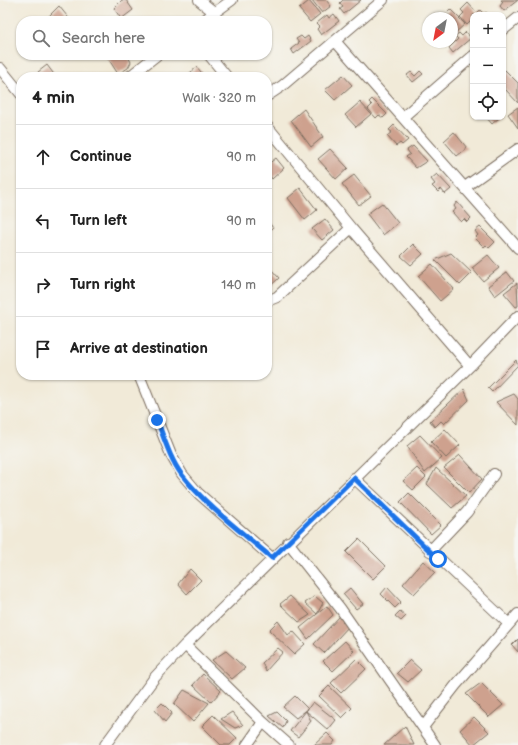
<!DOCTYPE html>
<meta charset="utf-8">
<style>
:root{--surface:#fff;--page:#f6f6f6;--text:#222;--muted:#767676;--line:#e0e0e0}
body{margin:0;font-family:"Balsamiq Sans",sans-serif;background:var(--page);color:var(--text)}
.controls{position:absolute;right:12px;top:12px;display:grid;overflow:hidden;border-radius:8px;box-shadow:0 1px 3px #0004}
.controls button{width:36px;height:36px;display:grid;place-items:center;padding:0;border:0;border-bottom:1px solid var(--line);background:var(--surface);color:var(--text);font:20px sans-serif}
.compass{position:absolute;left:422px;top:12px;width:36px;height:36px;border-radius:50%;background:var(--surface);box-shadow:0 1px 3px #0004;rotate:212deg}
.stop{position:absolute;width:12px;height:12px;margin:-9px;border:3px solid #1a73e8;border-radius:50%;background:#fff}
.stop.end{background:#1a73e8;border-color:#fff;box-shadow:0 1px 4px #0008}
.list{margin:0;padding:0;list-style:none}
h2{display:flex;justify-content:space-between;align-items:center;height:52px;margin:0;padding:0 16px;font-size:17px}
h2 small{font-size:13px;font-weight:400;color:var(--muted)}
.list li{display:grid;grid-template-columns:26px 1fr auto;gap:12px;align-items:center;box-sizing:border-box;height:64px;padding:0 16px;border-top:1px solid var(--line)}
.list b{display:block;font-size:15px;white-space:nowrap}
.list em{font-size:13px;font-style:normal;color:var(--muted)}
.icon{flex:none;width:22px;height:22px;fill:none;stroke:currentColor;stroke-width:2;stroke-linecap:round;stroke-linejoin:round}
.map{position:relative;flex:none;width:518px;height:745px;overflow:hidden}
.search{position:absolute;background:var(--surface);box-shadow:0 1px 3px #0004;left:16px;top:16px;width:256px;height:44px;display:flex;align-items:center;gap:10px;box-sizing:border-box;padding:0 14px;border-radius:16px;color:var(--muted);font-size:15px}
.panel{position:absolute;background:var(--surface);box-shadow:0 1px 3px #0004;left:16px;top:72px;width:256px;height:308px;border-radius:16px}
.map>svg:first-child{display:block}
</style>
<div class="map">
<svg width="518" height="745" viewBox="0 0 518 745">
<rect width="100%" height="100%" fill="#f6f6f2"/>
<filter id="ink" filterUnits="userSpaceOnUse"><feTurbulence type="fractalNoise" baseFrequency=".025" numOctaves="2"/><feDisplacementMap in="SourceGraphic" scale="8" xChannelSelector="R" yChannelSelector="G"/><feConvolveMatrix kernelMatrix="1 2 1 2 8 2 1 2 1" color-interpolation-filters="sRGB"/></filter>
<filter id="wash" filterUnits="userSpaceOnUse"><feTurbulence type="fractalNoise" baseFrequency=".012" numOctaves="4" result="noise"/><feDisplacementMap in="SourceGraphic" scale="16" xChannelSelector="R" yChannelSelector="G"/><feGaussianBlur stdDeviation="0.9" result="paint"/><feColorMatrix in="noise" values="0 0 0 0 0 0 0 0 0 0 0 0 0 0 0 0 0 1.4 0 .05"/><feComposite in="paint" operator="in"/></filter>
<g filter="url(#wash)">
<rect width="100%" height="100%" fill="#f1ead8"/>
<g id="blocks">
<path fill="#cea18e" d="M122 0H126L133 10 121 19 114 8Z
M312 0H326L331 6 322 13Z
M343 0H361L344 14 340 9 343 7 340 3Z
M501 0H518L504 11 500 6 503 2Z
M309 1 320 14 310 22 299 9Z
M468 3 477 13 480 10 484 14 486 12 488 15H473V24L471 21 467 25 460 17 464 13 461 10Z
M59 6 71 21H49L47 18Z
M450 9 465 24 454 34 452 32V18H441Z
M334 14 339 21 321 35 317 29 320 26 317 23 327 15 329 18Z
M466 32 471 38 453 53 449 48 458 39 455 36 459 33 462 36Z
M301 36 304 39 308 36 311 41 294 54 291 49 299 43 296 39Z
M106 55H127L131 62 128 68 118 74Z
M47 65 56 77H41L38 72Z
M197 67 205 77H185Z
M505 70 518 83V103L505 89V87L503 88V72Z
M420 71 423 74 413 82 407 75 411 72 415 76Z
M343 75 352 85 335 100 325 90Z
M372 99 387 114 383 118 379 115 376 118 368 109 372 105 369 102Z
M360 102 371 114 356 127 345 115Z
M518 107V128L508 114Z
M304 109 323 137 311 147 291 120Z
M486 117H500L492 124Z
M394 125 408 140 402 145 400 143 396 146 387 136 392 132 389 130Z
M454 132 467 148 457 156 444 141Z
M413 146 427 161 416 168 406 157 410 154 407 150Z
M330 149 348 168 336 179 318 159Z
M276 158 284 168 272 179 267 172V165Z
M437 174 451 189 445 194 441 189 438 192 432 186 435 184 431 179Z
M354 175 371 196 359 205 342 184Z
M300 188 317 210 305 220 288 198Z
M457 202 471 218 467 222 464 219 461 222 452 212 456 209 454 206Z
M382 203 398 223 383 235 367 214Z
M325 219 334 230 322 240 312 229Z
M267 220 273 228 267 232Z
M480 227 495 242 489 248 486 245 484 247 475 238 478 235 475 231Z
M413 244 423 254 411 265 401 256Z
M451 253 472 273 460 285 435 260Z
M488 255 499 268 483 281 472 268Z
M432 264 454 289 440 301 418 276Z
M270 268 279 278 267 289V271Z
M507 272 514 281 495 296 488 286Z
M517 283 518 306 516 307 504 293Z
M516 360 518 365 492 392 488 388Z
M464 389 469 400 444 424 441 421 435 427 430 421Z
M514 394 518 399V425L496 402Z
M445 429 460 445 446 458 431 442Z
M420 435 442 458 425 473 407 446Z
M460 455 482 479 469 493 444 468Z
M417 468 426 477 413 490 403 481Z
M436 468 466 496 452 508 427 484Z
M409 493 441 525 431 534 400 502Z
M359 539 386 566 373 579 346 552Z
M423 561 435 572 414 594 403 584Z
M190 569 201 580 187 594 178 584Z
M387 587 401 602 395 608 381 594Z
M350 588 363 604 356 609 343 594Z
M290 596 310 615 299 622 280 604Z
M315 596 323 603 317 614 305 603Z
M327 606 333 615 308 639 300 628Z
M400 611 406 616 401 621 395 616Z
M340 616 350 625 324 653 314 644Z
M278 621 288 635 293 631 305 644 294 654 269 630Z
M518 639V652L512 645Z
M345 641 354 651 333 671 323 661Z
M278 648 283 652 266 671 262 663Z
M226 651 245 668 232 679 212 660Z
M356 659 366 669 341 693 331 683Z
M410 660 421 670 408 682 397 673Z
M203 674 221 691 211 702 193 685Z
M481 683 503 705 489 717 466 694Z
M329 686 352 708 342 718 319 696Z
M184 690 209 703 193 722 174 704Z
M295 696 308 709 296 718 283 707Z
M313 702 336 720 328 730 306 711 311 721 298 737 290 731 306 711Z
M162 703 172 713 165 722 155 710Z
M232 712 243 725 235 728 221 719Z
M277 712 286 721 283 728 269 716Z
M213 715 237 738 230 745H221L202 726Z
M474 717 489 732 473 745 460 730Z
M405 726 414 745H384Z
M327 733 335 741 332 745H314Z"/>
</g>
</g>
<g filter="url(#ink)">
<use href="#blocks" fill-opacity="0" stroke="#7b6d5f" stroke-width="1"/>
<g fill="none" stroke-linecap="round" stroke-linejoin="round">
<g stroke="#7b6d5f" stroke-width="12">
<path id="minor" d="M199 0 215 13
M203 21 232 0
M503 30 518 18
M335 41 518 248
M209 55 227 77
M0 68 21 94
M129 77 157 55
M267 96 282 86 383 0
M403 117 473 56
M267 126 351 228 470 366
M465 187 518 149
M267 301 277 297 351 228
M139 375 171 455 182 474 198 493 272 558
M354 478 509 624
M288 542 340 608 435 745
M430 551 467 512 494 474
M185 645 263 722 289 745
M424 726 456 685 518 614
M105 745 155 677 185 645 470 366 518 316
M247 745 263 722"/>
</g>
<use href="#minor" stroke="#fff" stroke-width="10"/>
</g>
</g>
<g fill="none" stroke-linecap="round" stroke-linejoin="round" filter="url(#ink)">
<path stroke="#1a73e8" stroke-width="5" d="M157 420C164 438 170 459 182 475 207 507 242 532 272 558L354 478 438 559"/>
</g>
</svg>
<div class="controls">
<button>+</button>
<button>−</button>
<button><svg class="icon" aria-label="locate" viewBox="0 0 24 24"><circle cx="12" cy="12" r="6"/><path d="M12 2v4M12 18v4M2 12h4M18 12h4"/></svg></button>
</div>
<svg class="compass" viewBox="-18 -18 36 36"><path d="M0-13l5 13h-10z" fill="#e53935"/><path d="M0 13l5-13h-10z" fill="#767676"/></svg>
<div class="stop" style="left:438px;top:559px"></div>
<div class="stop end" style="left:157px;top:420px"></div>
<div class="search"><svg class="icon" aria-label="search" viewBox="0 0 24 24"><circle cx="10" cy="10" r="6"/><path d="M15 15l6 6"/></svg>Search here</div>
<section class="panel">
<h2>4 min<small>Walk · 320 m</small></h2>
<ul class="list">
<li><svg class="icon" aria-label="ahead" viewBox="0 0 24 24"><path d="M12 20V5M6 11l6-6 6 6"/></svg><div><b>Continue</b></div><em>90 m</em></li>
<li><svg class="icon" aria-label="left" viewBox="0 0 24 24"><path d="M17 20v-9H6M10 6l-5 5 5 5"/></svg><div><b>Turn left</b></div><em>90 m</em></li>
<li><svg class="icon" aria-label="right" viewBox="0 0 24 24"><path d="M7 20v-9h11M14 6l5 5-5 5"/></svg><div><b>Turn right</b></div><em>140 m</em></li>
<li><svg class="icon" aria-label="arrive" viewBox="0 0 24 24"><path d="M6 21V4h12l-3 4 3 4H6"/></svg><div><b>Arrive at destination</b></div></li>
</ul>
</section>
</div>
